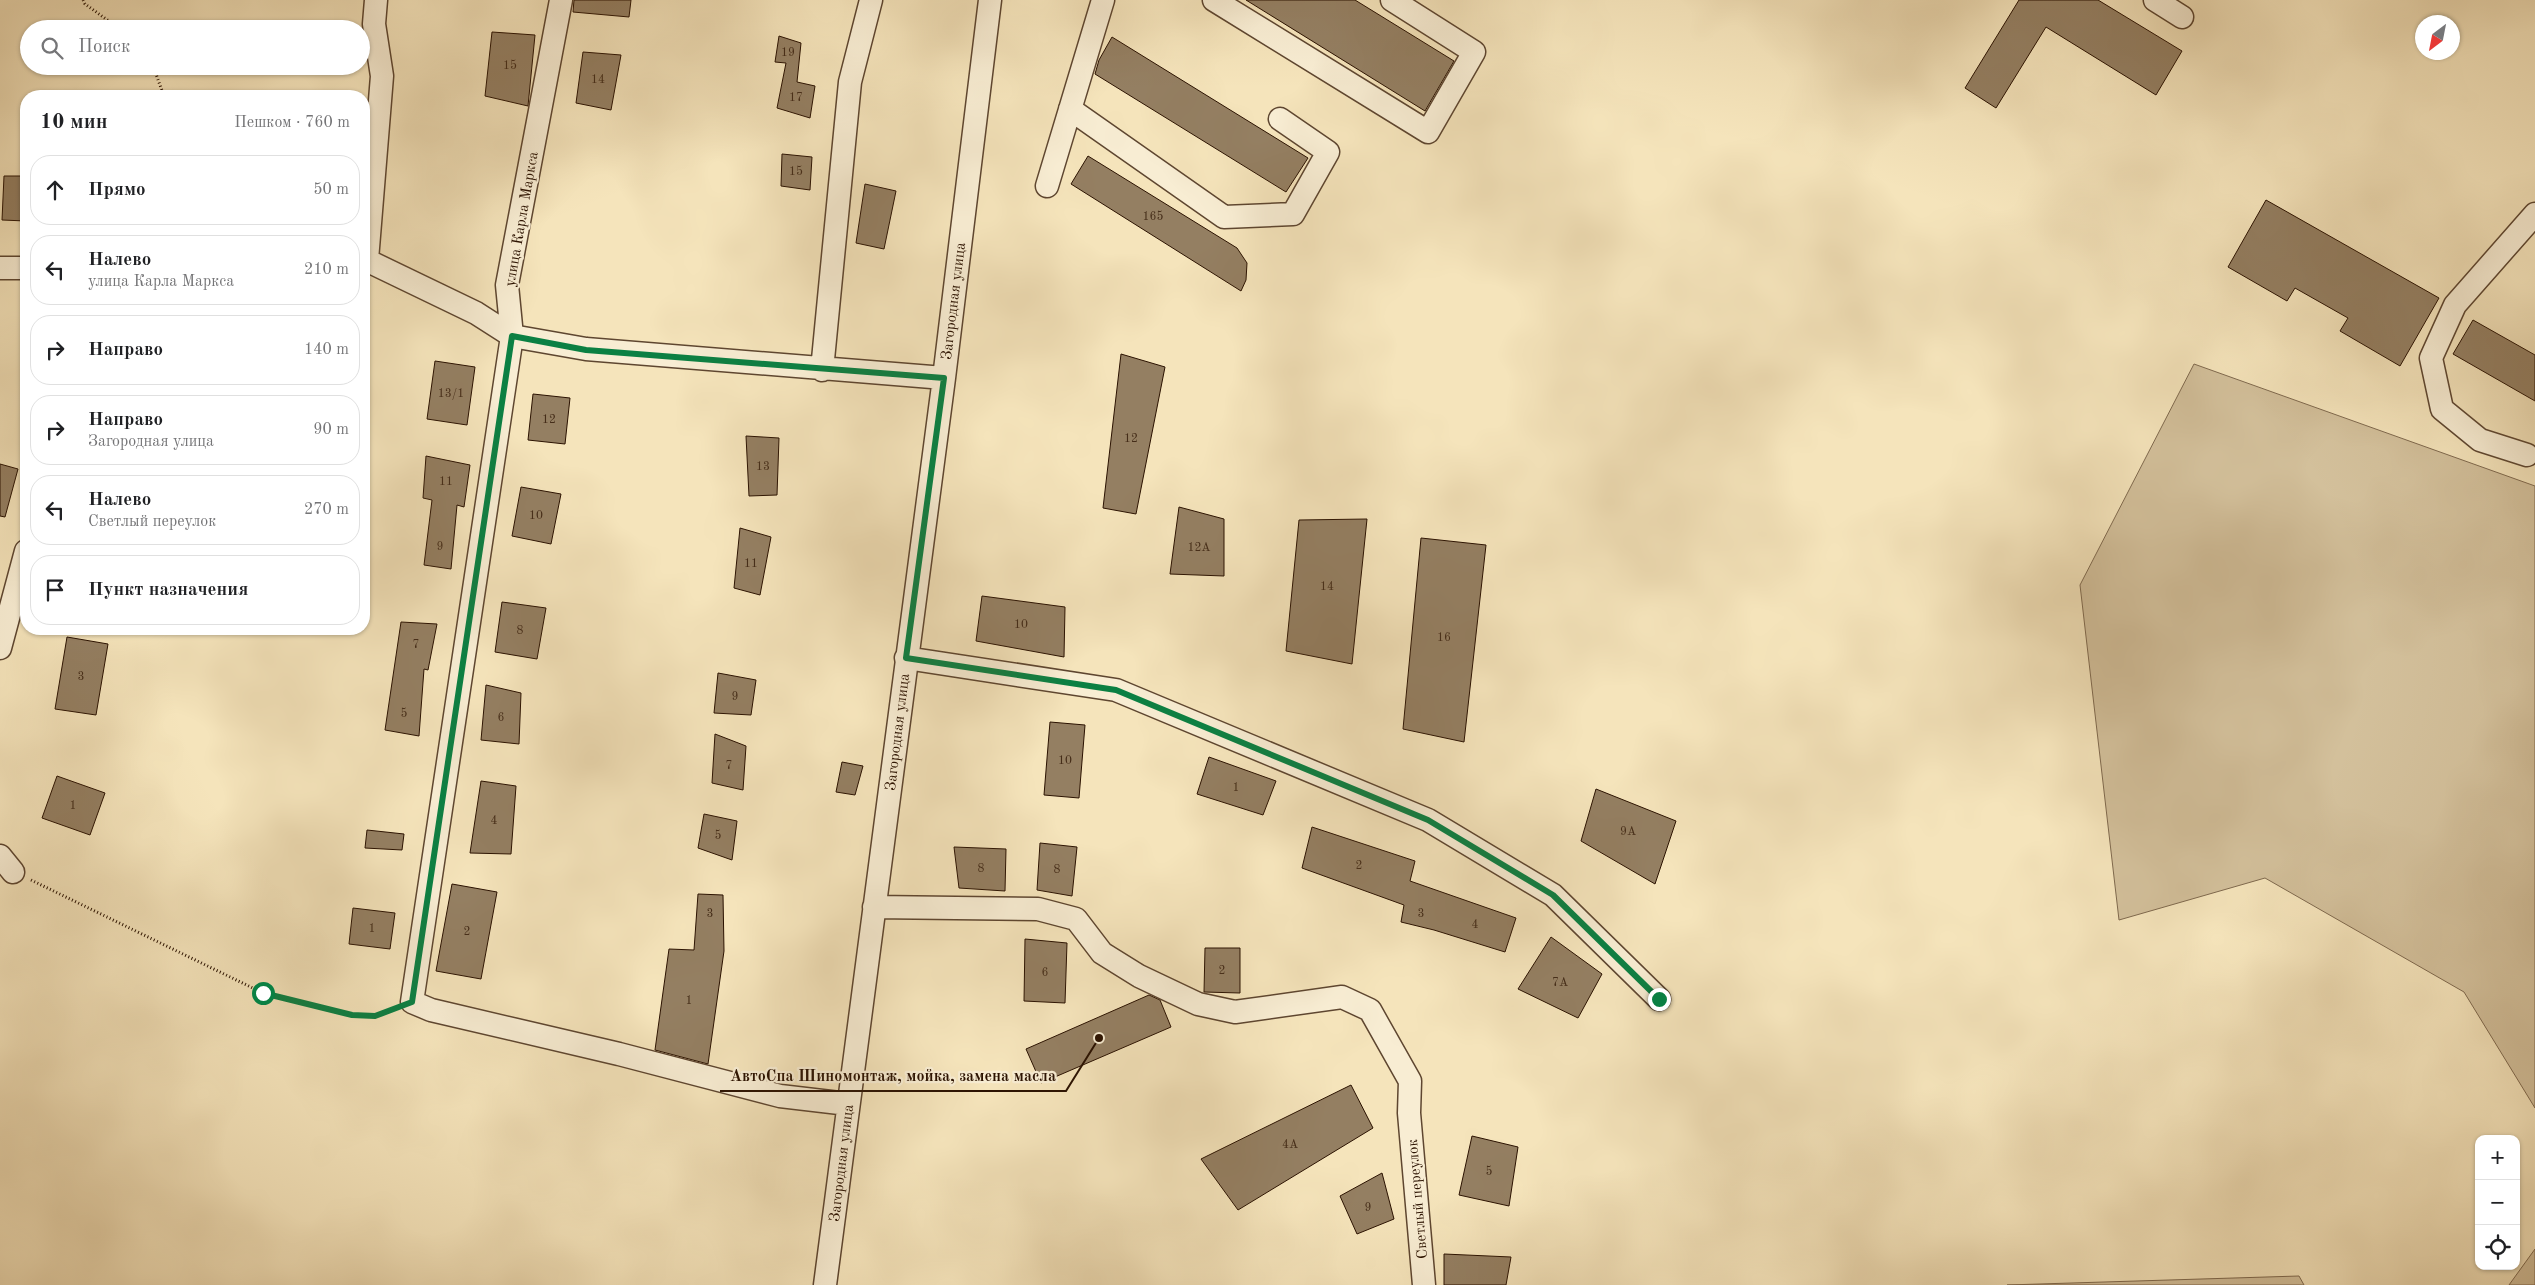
<!DOCTYPE html>
<html lang="ru">
<meta charset="utf-8">
<style>
:root{--surface:#fff;--page:#f2f2f2;--text:#202124;--muted:#757577;--line:#e0e0e0}
body{margin:0;font-family:"Old Standard TT",serif;background:var(--page);color:var(--text)}
.controls{position:absolute;right:15px;bottom:15px;display:grid;overflow:hidden;border-radius:10px;box-shadow:0 1px 4px #0004}
.controls button{width:45px;height:45px;display:grid;place-items:center;padding:0;border:0;border-bottom:1px solid var(--line);background:var(--surface);color:var(--text);font:25px sans-serif}
.compass{position:absolute;left:2415px;top:15px;width:45px;height:45px;border-radius:50%;background:var(--surface);box-shadow:0 1px 4px #0004;rotate:212deg}
.stop{position:absolute;width:15px;height:15px;margin:-11px;border:4px solid #0b8043;border-radius:50%;background:#fff}
.stop.end{background:#0b8043;border-color:#fff;box-shadow:0 1px 5px #0008}
.list{margin:0;padding:0;list-style:none}
h2{display:flex;justify-content:space-between;align-items:center;height:65px;margin:0;padding:0 20px;font-size:21px}
h2 small{font-size:16px;font-weight:400;color:var(--muted)}
.list li{display:grid;grid-template-columns:32px 1fr auto;gap:15px;align-items:center;box-sizing:border-box;height:70px;margin:0 10px 10px;padding:0 10px;border:1px solid var(--line);border-radius:20px}
.list b{display:block;font-size:19px;white-space:nowrap}
.list p{margin:0;font-size:16px;white-space:nowrap;color:var(--muted)}
.list em{font-size:16px;font-style:normal;color:var(--muted)}
.icon{flex:none;width:28px;height:28px;fill:none;stroke:currentColor;stroke-width:2;stroke-linecap:round;stroke-linejoin:round}
.map{position:relative;flex:none;width:2535px;height:1285px;overflow:hidden}
.search{position:absolute;background:var(--surface);box-shadow:0 1px 4px #0004;left:20px;top:20px;width:350px;height:55px;display:flex;align-items:center;gap:12px;box-sizing:border-box;padding:0 18px;border-radius:28px;color:var(--muted);font-size:19px}
.panel{position:absolute;background:var(--surface);box-shadow:0 1px 4px #0004;left:20px;top:90px;width:350px;height:545px;border-radius:20px}
.map>svg:first-child{display:block}
</style>
<div class="map">
<svg width="2535" height="1285" viewBox="0 0 2535 1285">
<rect width="100%" height="100%" fill="#f5e4bb"/>
<filter id="stains"><feTurbulence type="fractalNoise" baseFrequency=".004" numOctaves="4"/><feColorMatrix values="0 0 0 0 .2 0 0 0 0 .09 0 0 0 0 .02 0 0 0 .5 -.17"/></filter>
<radialGradient id="worn" r=".72"><stop offset=".6" stop-color="#630" stop-opacity="0"/><stop offset="1" stop-color="#630" stop-opacity=".3"/></radialGradient>
<path fill="#d3c09b" stroke="#7f694e" d="M2194 364 2535 486V1108L2464 992 2265 878 2119 920 2080 585Z
M2535 1249V1285H2509Z
M2299 1276 2304 1285H2007Z"/>
<path fill="#947f62" stroke="#2b1201" d="M574 0H631L629 17 573 12Z
M1246 0H1355L1454 61 1425 111Z
M2019 0H2098L2182 51 2156 95 2046 27 1996 108 1965 88Z
M492 32 535 35 528 106 485 96Z
M779 36 801 43 797 82 815 86 810 118 777 108 786 63 775 62Z
M1112 37 1308 158 1286 192 1095 74 1099 60Z
M583 52 621 55 611 110 576 103Z
M782 154 812 157 810 190 781 186Z
M1088 156 1237 248 1247 263 1246 280 1241 291 1071 184Z
M4 176H26V221L2 220Z
M865 184 896 191 884 249 856 243Z
M2266 200 2439 298 2400 366 2340 331 2348 318 2295 288 2287 301 2228 267Z
M2473 320 2535 355V401L2453 354Z
M1121 354 1165 367 1136 514 1103 508Z
M435 361 475 367 467 425 427 419Z
M533 394 570 398 565 444 528 440Z
M746 436 779 438 777 495 749 496Z
M426 456 470 465 464 507 457 505 451 569 424 565 432 500 423 498Z
M0 464 18 469 5 517 0 516Z
M521 487 561 494 551 544 512 536Z
M1179 507 1224 519V576L1170 574Z
M1367 519 1352 664 1286 651 1299 520Z
M740 528 771 537 760 595 734 588Z
M1421 538 1486 545 1464 742 1403 729Z
M982 596 1065 607 1064 657 976 641Z
M502 602 546 608 537 659 495 652Z
M401 622 437 624 428 670 424 669 419 736 385 730Z
M67 637 108 644 96 715 55 709Z
M718 673 756 680 751 715 714 713Z
M486 685 521 693 519 744 481 740Z
M1050 722 1085 725 1079 798 1044 795Z
M715 734 746 746 743 790 712 783Z
M1209 757 1276 781 1263 815 1197 794Z
M842 762 863 766 855 795 836 792Z
M57 776 105 793 90 835 42 818Z
M481 781 516 786 511 854 470 853Z
M1596 789 1676 821 1655 884 1581 841Z
M704 814 737 821 732 860 698 848Z
M1312 827 1415 861 1410 881 1516 918 1505 952 1434 930 1401 922 1404 905 1302 868Z
M367 830 404 834 402 850 365 848Z
M1040 843 1077 847 1072 896 1037 890Z
M954 847 1006 849 1005 891 959 888Z
M452 884 497 892 481 979 436 971Z
M698 894 723 895 724 951 708 1064 655 1050 669 949 694 950Z
M353 908 395 913 390 949 349 944Z
M1551 937 1602 974 1578 1018 1518 989Z
M1025 939 1067 943 1065 1003 1024 1001Z
M1205 948H1240V993L1204 992Z
M1149 995 1160 1000 1171 1027 1041 1083 1026 1049Z
M1351 1085 1373 1128 1238 1210 1201 1159Z
M1472 1136 1518 1147 1509 1206 1459 1195Z
M1382 1173 1394 1219 1357 1234 1340 1196Z
M1444 1254 1511 1257 1506 1285H1444Z"/>
<g fill="none" stroke-linecap="round" stroke-linejoin="round">
<g stroke="#5e4630" stroke-width="25">
<path id="minor" d="M561 0 507 285 512 336 412 1002 431 1010 619 1054 780 1096 848 1104
M1214 0 1428 132 1474 52 1392 0
M2155 0 2182 17
M1070 109 1224 217 1293 214 1328 152 1280 119
M1047 186 1103 0
M364 259 476 313 512 336 586 349 944 378
M367 260 382 76 374 24 376 0
M0 268H26
M822 370 850 82 871 0
M2527 455 2480 440 2442 409 2431 358 2455 305 2535 214
M0 648 26 551
M906 658 1116 690 1428 820 1553 895 1659 999
M0 856 13 872
M874 907 1038 909 1076 919 1102 953 1139 976 1198 1004 1235 1012 1342 997 1370 1010 1410 1081 1409 1113 1424 1285
M825 1285 944 378 990 0"/>
</g>
<path stroke="#2b1201" stroke-width="3" stroke-dasharray="1 2.5" stroke-linecap="butt" d="M83 0 85 4 120 29
M153 66 164 96
M31 880 263 993 353 1015 375 1016 392 1010"/>
<use href="#minor" stroke="#f8edd3" stroke-width="22"/>
</g>
<g fill="none" stroke-linecap="round" stroke-linejoin="round">
<path stroke="#0b8043" stroke-width="6" d="M263 993 352 1015 375 1016 412 1002 512 336 586 350 944 378 906 658 1116 690 1428 820 1553 895 1659 999"/>
</g>
<g text-anchor="middle" stroke-width="4.5" stroke-linejoin="round" paint-order="stroke">
<g font-size="12" fill="#452d19">
<text x="788" y="56">19</text>
<text x="510" y="69">15</text>
<text x="598" y="83">14</text>
<text x="796" y="101">17</text>
<text x="796" y="175">15</text>
<text x="1153" y="220">165</text>
<text x="451" y="397">13/1</text>
<text x="549" y="423">12</text>
<text x="1131" y="442">12</text>
<text x="763" y="470">13</text>
<text x="446" y="485">11</text>
<text x="536" y="519">10</text>
<text x="440" y="550">9</text>
<text x="1199" y="551">12А</text>
<text x="751" y="567">11</text>
<text x="1327" y="590">14</text>
<text x="1021" y="628">10</text>
<text x="520" y="634">8</text>
<text x="1444" y="641">16</text>
<text x="416" y="648">7</text>
<text x="81" y="680">3</text>
<text x="735" y="700">9</text>
<text x="404" y="717">5</text>
<text x="501" y="721">6</text>
<text x="1065" y="764">10</text>
<text x="729" y="769">7</text>
<text x="1236" y="791">1</text>
<text x="73" y="809">1</text>
<text x="494" y="824">4</text>
<text x="1628" y="835">9А</text>
<text x="718" y="839">5</text>
<text x="1359" y="869">2</text>
<text x="981" y="872">8</text>
<text x="1057" y="873">8</text>
<text x="710" y="917">3</text>
<text x="1421" y="917">3</text>
<text x="1475" y="928">4</text>
<text x="372" y="932">1</text>
<text x="467" y="935">2</text>
<text x="1222" y="974">2</text>
<text x="1045" y="976">6</text>
<text x="1560" y="986">7А</text>
<text x="689" y="1004">1</text>
<text x="1290" y="1148">4А</text>
<text x="1489" y="1175">5</text>
<text x="1368" y="1211">9</text>
</g>
<g font-size="15" fill="#2b1201" stroke="#f8edd3">
<text transform="translate(521 219) rotate(-80)" y="5">улица Карла Маркса</text>
<text transform="translate(953 301) rotate(-83)" y="5">Загородная улица</text>
<text transform="translate(897 732) rotate(-83)" y="5">Загородная улица</text>
<text transform="translate(841 1163) rotate(-83)" y="5">Загородная улица</text>
<text transform="translate(1417 1199) rotate(-95)" y="5">Светлый переулок</text>
</g>
</g>
<path fill="none" stroke="#2b1201" stroke-width="2" d="M1099 1038L1066 1091H720"/>
<circle fill="#2b1201" stroke="#f8edd3" stroke-width="2" cx="1099" cy="1038" r="5"/>
<g font-size="16" text-anchor="middle" font-weight="bold" fill="#2b1201" stroke="#f8edd3" stroke-width="4.5" stroke-linejoin="round" paint-order="stroke">
<text x="893" y="1081">АвтоСпа Шиномонтаж, мойка, замена масла</text>
</g>
<rect width="100%" height="100%" filter="url(#stains)"/>
<rect width="100%" height="100%" fill="url(#worn)"/>
</svg>
<div class="controls">
<button>+</button>
<button>−</button>
<button><svg class="icon" aria-label="locate" viewBox="0 0 24 24"><circle cx="12" cy="12" r="6"/><path d="M12 2v4M12 18v4M2 12h4M18 12h4"/></svg></button>
</div>
<svg class="compass" viewBox="-18 -18 36 36"><path d="M0-13l5 13h-10z" fill="#e53935"/><path d="M0 13l5-13h-10z" fill="#757577"/></svg>
<div class="stop" style="left:263px;top:993px"></div>
<div class="stop end" style="left:1659px;top:999px"></div>
<div class="search"><svg class="icon" aria-label="search" viewBox="0 0 24 24"><circle cx="10" cy="10" r="6"/><path d="M15 15l6 6"/></svg>Поиск</div>
<section class="panel">
<h2>10 мин<small>Пешком · 760 m</small></h2>
<ul class="list">
<li><svg class="icon" aria-label="ahead" viewBox="0 0 24 24"><path d="M12 20V5M6 11l6-6 6 6"/></svg><div><b>Прямо</b></div><em>50 m</em></li>
<li><svg class="icon" aria-label="left" viewBox="0 0 24 24"><path d="M17 20v-9H6M10 6l-5 5 5 5"/></svg><div><b>Налево</b><p>улица Карла Маркса</p></div><em>210 m</em></li>
<li><svg class="icon" aria-label="right" viewBox="0 0 24 24"><path d="M7 20v-9h11M14 6l5 5-5 5"/></svg><div><b>Направо</b></div><em>140 m</em></li>
<li><svg class="icon" aria-label="right" viewBox="0 0 24 24"><path d="M7 20v-9h11M14 6l5 5-5 5"/></svg><div><b>Направо</b><p>Загородная улица</p></div><em>90 m</em></li>
<li><svg class="icon" aria-label="left" viewBox="0 0 24 24"><path d="M17 20v-9H6M10 6l-5 5 5 5"/></svg><div><b>Налево</b><p>Светлый переулок</p></div><em>270 m</em></li>
<li><svg class="icon" aria-label="arrive" viewBox="0 0 24 24"><path d="M6 21V4h12l-3 4 3 4H6"/></svg><div><b>Пункт назначения</b></div></li>
</ul>
</section>
</div>
